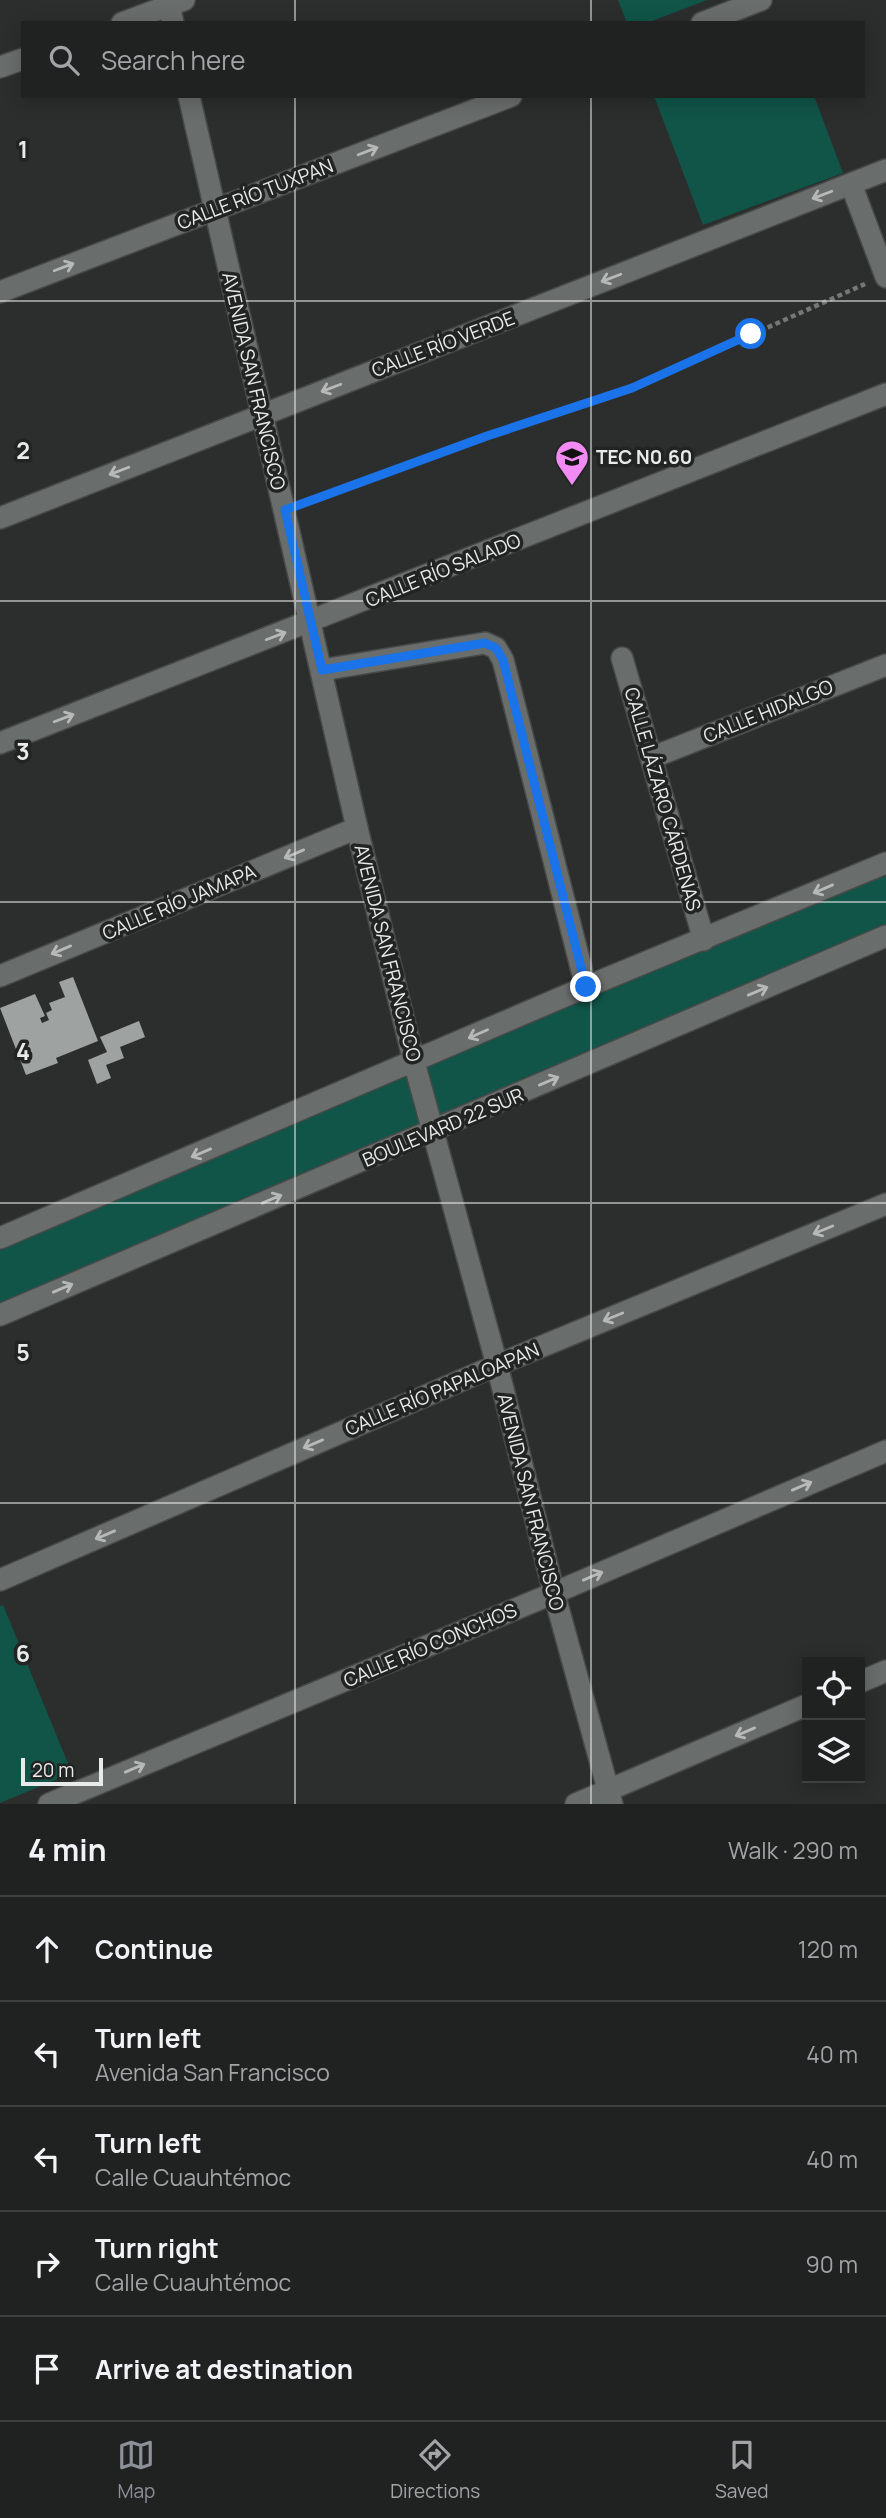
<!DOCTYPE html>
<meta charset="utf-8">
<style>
:root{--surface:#202222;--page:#282a2a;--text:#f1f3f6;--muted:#a2a4a5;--line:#3d3f40;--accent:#8c9099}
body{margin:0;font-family:Manrope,sans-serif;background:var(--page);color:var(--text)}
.controls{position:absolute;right:21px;bottom:21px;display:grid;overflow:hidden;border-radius:0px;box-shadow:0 4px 18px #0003}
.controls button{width:63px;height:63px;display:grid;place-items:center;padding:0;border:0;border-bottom:2px solid var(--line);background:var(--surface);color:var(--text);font:35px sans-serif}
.scale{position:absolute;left:21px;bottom:18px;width:82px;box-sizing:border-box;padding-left:7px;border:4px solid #e9ebea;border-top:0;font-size:19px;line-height:24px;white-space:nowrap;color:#e9ebea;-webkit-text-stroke:5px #212423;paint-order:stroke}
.stop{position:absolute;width:21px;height:21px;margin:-16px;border:5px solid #1a73e8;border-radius:50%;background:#fff}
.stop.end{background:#1a73e8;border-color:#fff;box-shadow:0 2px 7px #0008}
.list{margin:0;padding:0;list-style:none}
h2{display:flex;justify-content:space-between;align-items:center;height:91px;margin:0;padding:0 28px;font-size:30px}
h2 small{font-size:23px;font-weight:400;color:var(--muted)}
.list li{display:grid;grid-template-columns:46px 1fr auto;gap:21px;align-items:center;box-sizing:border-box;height:105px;padding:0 28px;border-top:2px solid var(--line)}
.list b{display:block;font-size:26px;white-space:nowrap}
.list p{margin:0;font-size:23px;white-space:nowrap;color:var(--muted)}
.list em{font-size:23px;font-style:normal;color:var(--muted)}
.icon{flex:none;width:38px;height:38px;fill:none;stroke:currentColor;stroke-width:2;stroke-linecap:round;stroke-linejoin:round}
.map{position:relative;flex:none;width:886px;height:1804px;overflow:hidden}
.search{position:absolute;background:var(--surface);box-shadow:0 4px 18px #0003;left:21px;right:21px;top:21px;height:77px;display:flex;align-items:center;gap:18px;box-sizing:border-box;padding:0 24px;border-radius:0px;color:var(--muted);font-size:26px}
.sheet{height:616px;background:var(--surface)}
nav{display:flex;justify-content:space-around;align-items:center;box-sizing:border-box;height:98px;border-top:2px solid var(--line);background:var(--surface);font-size:19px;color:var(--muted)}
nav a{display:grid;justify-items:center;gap:4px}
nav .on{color:var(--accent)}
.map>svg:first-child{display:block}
</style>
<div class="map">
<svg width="886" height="1804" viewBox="0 0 886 1804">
<rect width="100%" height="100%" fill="#2b2e2d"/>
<path fill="#105548" d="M618 0H707L647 23H627Z
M654 96H814L843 173 703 225Z
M886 863V936L0 1315V1238Z
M3 1605 72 1773 0 1803V1606Z"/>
<path fill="#9ea2a0" d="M73 977 98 1041 56 1058 58 1063 26 1075 0 1008 35 994 45 1016 40 1018 42 1023 49 1020 46 1013 52 1010 49 1003 65 997 59 982Z
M139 1021 145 1037 120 1047 124 1058 106 1065 111 1078 97 1084 88 1060 107 1052 100 1037Z"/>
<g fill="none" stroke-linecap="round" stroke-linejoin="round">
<g stroke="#464948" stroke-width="24">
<path id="street" d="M122 23 184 0
M702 23 761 0
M0 67 23 59
M851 184 886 277
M0 292 511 96
M0 518 886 170
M622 658 704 940
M322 670 485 643 496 648 503 660 586 987
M0 743 886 394
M651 758 886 665
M0 976 357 828
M0 1580 497 1365 886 1204
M860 1682 886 1671
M49 1804 554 1593 886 1451
M576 1804 807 1705"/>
</g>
<g stroke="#464948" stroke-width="24">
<path id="secondary" d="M168 0 173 23
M189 96 357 828 414 1062 497 1365 554 1593 612 1804
M0 1238 586 987 886 863
M0 1315 886 936"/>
</g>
<path stroke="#757776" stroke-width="4.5" stroke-dasharray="5 3.5" stroke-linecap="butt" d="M307 502 487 436 632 388 865 284"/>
<use href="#street" stroke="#696d6c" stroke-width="21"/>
<use href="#secondary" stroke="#696d6c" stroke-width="21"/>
</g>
<defs><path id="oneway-shaft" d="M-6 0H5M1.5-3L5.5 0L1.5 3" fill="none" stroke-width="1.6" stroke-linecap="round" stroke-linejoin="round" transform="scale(1.75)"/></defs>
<g stroke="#b6b9b8">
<use href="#oneway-shaft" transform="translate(368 151) rotate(-21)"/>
<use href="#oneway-shaft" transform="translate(822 195) rotate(159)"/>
<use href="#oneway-shaft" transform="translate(64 267) rotate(-21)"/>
<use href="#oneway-shaft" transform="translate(611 278) rotate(159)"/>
<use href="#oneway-shaft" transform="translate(331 388) rotate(159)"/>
<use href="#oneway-shaft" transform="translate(119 471) rotate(159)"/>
<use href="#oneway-shaft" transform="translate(276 636) rotate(-21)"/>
<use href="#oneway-shaft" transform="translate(64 718) rotate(-21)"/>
<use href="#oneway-shaft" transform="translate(294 854) rotate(157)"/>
<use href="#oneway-shaft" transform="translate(823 889) rotate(157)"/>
<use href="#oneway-shaft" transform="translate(61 950) rotate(157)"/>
<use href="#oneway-shaft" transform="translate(758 991) rotate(-23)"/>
<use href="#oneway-shaft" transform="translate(478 1034) rotate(156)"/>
<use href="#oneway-shaft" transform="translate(549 1081) rotate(-23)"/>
<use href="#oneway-shaft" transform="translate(201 1153) rotate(157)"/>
<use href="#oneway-shaft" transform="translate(272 1199) rotate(-23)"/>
<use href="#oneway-shaft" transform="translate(823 1230) rotate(158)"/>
<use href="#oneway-shaft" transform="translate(63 1288) rotate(-23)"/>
<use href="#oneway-shaft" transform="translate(613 1317) rotate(158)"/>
<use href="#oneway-shaft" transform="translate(313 1444) rotate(157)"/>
<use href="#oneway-shaft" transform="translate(802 1486) rotate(-23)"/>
<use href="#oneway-shaft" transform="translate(105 1535) rotate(157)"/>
<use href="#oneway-shaft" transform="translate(593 1576) rotate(-23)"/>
<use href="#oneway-shaft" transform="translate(745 1732) rotate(157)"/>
<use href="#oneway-shaft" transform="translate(135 1768) rotate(-23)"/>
</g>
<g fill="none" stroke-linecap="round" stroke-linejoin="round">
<path stroke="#1a73e8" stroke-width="9" d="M586 987 503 660 496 648 485 643 322 670 285 510 487 436 632 388 751 334"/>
</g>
<path fill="none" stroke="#e9ebea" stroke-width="2" stroke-opacity="0.55" d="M295 0V23M591 0V23M295 96V1804M591 96V1804M0 301H886M0 601H886M0 902H886M0 1203H886M0 1503H886"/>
<defs>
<g id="school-pin" transform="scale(1.75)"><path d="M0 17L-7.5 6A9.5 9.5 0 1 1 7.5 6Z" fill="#f28af3" stroke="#212423"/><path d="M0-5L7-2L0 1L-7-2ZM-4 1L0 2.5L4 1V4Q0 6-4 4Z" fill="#111"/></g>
</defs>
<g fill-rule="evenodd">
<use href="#school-pin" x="572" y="457"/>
</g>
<g text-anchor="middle" stroke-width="7" stroke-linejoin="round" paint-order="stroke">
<g font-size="19" fill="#e9ebea" stroke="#212423">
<text transform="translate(255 194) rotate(-21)" y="7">CALLE RÍO TUXPAN</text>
<text transform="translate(443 344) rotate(-21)" y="7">CALLE RÍO VERDE</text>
<text transform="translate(254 381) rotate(77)" y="7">AVENIDA SAN FRANCISCO</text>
<text transform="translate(443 570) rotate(-22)" y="7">CALLE RÍO SALADO</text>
<text transform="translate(768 711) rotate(-22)" y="7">CALLE HIDALGO</text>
<text transform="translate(663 799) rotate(74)" y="7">CALLE LÁZARO CÁRDENAS</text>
<text transform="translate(179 902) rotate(-23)" y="7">CALLE RÍO JAMAPA</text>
<text transform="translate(388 953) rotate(76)" y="7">AVENIDA SAN FRANCISCO</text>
<text transform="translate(443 1127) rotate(-23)" y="7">BOULEVARD 22 SUR</text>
<text transform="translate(442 1389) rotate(-23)" y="7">CALLE RÍO PAPALOAPAN</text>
<text transform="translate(531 1502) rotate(76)" y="7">AVENIDA SAN FRANCISCO</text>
<text transform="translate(430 1645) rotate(-23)" y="7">CALLE RÍO CONCHOS</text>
</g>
<g font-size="19" font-weight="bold" fill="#e9ebea" stroke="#212423" text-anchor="start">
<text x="596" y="464">TEC N0.60</text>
</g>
</g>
<g font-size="23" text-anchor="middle" font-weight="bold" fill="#e9ebea" stroke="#212423" stroke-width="7" stroke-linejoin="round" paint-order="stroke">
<text x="23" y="158">1</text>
<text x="23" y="459">2</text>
<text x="23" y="760">3</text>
<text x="23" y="1060">4</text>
<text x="23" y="1361">5</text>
<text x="23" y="1662">6</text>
</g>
</svg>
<div class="controls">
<button><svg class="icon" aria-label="locate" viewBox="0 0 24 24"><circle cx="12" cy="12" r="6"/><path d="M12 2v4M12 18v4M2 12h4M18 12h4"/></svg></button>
<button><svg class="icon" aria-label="layers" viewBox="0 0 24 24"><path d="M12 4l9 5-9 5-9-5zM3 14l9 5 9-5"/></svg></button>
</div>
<div class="scale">20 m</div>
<div class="stop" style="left:751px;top:334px"></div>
<div class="stop end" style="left:586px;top:987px"></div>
<div class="search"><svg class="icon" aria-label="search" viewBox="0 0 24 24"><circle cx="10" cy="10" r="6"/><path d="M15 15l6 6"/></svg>Search here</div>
</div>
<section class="sheet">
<h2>4 min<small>Walk · 290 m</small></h2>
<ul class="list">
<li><svg class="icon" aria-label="ahead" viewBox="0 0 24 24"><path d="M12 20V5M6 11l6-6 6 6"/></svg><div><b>Continue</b></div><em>120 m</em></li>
<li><svg class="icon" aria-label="left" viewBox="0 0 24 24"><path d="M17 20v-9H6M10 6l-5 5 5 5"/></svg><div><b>Turn left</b><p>Avenida San Francisco</p></div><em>40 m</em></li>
<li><svg class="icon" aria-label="left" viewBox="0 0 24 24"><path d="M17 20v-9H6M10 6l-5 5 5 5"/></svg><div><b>Turn left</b><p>Calle Cuauhtémoc</p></div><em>40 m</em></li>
<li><svg class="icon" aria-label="right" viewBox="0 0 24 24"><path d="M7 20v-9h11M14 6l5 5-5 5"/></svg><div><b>Turn right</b><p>Calle Cuauhtémoc</p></div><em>90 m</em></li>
<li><svg class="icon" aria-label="arrive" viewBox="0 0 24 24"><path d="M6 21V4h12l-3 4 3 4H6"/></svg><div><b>Arrive at destination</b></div></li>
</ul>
</section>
<nav>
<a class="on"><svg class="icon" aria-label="map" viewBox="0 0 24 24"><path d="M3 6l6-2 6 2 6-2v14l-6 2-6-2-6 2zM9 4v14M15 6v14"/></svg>Map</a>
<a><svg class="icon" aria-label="directions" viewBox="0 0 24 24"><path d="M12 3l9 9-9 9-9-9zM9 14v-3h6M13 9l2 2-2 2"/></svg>Directions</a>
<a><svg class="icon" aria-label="saved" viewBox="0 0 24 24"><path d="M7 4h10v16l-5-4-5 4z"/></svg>Saved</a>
</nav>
